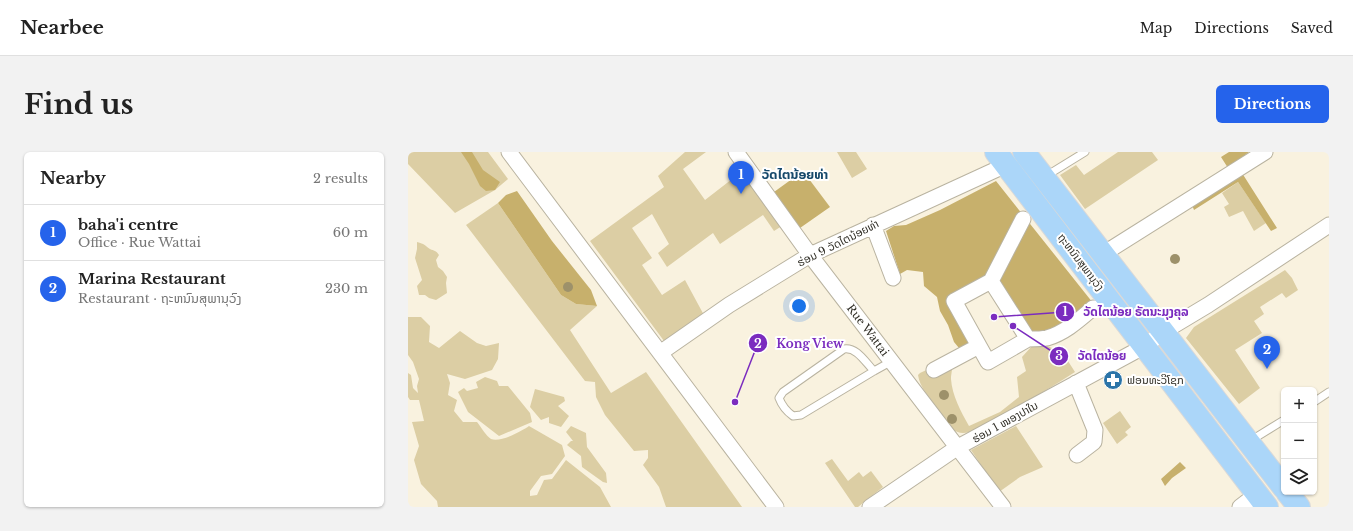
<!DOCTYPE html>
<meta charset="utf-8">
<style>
:root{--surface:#fff;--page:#f2f2f2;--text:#222;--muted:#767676;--line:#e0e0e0;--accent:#2563eb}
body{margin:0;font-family:"Libre Baskerville","Noto Sans Lao",serif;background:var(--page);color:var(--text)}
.controls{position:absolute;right:12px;bottom:12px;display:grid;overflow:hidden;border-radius:6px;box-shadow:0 1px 3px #0004}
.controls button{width:36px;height:36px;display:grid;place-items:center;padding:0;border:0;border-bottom:1px solid var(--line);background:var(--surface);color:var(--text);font:20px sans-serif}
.you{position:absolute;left:391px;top:154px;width:14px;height:14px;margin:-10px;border:3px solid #fff;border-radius:50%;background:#1a73e8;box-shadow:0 0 0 6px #1a73e833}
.badge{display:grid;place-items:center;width:26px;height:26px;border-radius:50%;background:var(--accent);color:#fff;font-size:13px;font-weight:700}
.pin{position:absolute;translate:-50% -33px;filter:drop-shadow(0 1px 2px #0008)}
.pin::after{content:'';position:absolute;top:21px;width:14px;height:12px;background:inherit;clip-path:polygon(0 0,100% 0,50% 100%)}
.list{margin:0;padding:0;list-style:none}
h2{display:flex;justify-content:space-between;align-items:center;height:52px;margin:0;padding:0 16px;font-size:17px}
h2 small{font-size:13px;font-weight:400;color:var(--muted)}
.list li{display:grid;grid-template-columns:26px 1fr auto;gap:12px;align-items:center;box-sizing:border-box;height:56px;padding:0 16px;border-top:1px solid var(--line)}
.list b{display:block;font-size:15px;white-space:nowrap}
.list p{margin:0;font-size:13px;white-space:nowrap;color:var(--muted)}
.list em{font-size:13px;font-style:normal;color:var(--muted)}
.icon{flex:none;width:22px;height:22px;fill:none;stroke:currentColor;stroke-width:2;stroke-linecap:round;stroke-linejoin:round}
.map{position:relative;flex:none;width:921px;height:355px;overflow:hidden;border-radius:6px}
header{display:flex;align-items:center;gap:24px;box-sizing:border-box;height:56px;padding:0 20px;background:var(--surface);border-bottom:1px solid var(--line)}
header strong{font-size:19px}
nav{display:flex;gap:22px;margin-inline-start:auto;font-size:14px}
.intro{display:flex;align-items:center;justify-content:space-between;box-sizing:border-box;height:96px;padding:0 24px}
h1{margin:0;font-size:28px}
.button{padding:10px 18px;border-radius:6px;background:var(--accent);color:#fff;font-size:14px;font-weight:700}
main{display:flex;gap:24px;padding:0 24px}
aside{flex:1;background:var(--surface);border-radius:6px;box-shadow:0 1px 3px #0004}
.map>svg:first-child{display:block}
</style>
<header>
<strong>Nearbee</strong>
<nav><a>Map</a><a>Directions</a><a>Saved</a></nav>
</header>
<div class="intro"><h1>Find us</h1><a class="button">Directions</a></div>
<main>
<aside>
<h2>Nearby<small>2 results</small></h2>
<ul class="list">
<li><span class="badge">1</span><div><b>baha'i centre</b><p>Office · Rue Wattai</p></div><em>60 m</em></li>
<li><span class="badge">2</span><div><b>Marina Restaurant</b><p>Restaurant · ຖະຫນົນສຸພານຸວົງ</p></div><em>230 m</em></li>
</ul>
</aside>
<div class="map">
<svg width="921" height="355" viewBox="0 0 921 355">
<rect width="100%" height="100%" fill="#f9f2df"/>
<path fill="#dccea4" d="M0 0H80L100 27 87 38 47 61 0 12Z
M277 0H298L275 17 297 48 337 17 377 72 366 79 355 63 312 92 305 81 259 115 250 101 261 92 244 62 224 76 244 106 234 113 254 143 277 128 297 165 259 193 182 89 256 35 250 24Z
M429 0H448L459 17 444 26Z
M710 0H744L750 8 677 57 652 23 668 13 676 23Z
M830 30 858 71 846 79 835 59 821 65 816 55 821 52 814 41Z
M90 51 153 143 168 152 189 154 162 178 203 241 238 220 334 355H258L251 335 235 313 240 306V298L226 299 197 263 188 245 187 230 177 229 58 73Z
M9 90C17 92 16 93 22 97 26 99 28 98 31 103L28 108 30 115 35 119 39 125 38 131 39 141 28 148 21 146 17 143H11L9 134 14 128 7 106 9 97Z
M877 118 884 126 890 138 878 146 874 141 852 155 856 162 846 169 854 181 827 198 852 236 831 252 778 186 786 175Z
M0 165H13L22 174 21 190 31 196 52 179 69 191 78 194 91 191 90 207 84 218 57 227 39 222 42 231 40 243 49 248 46 259 55 270H69C73 275 78 284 83 287 92 291 114 279 121 274L154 293 157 304 144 322 133 324 122 339V344L129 343 136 328 144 327 158 308 192 335 203 355H30L29 349 13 332 6 308 11 294 4 270 16 269 11 248H2L0 245V221L3 223 5 236 10 241 9 234 11 227 5 210 0 203Z
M637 193 644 196 651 195 667 220C639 238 610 255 580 271 573 274 563 281 555 281 540 280 534 265 528 255 521 244 512 236 510 223L512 221 529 213 544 215C544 221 543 222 543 227 544 243 553 260 561 274L592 260 611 245 609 225 618 219 614 205 624 194Z
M77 225 89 229 91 234H100L122 261 124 270 91 284 60 260 50 240 56 236 59 239 70 236 68 230Z
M127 237 156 245 157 249 150 254 161 264 153 275 141 271V265L133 268 122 255Z
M712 259 723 275 717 280 720 283 709 292 695 271Z
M163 274 178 281 179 295 198 321 199 331 195 330 174 315 173 304 159 293 163 289H165L158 280Z
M608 274 635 315 612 325 591 340 563 298Z
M424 307 440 329 451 320 455 325 463 319 475 335 450 355H447L417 311Z"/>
<path fill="#c7b06c" d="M53 0H64L75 18 92 30 87 38 78 39 72 34 61 12Z
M821 0H841L820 16 813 5Z
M395 19 422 55 392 76 366 40Z
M834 21 869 76 863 79 830 30 786 58 784 53Z
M588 29 685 151 643 179 623 180 583 121 564 136 542 143 545 154 566 187 559 193 551 196 546 190 540 173 532 159 529 145 516 134 515 120 499 118 492 122 478 79 486 74 498 73 532 58Z
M109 39 144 89 183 138 189 154 168 152 153 143 90 51 98 43Z
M772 310 778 316 764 326 757 334 753 327Z"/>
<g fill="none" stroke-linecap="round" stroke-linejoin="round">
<g stroke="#b9b3a0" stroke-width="9">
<path id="lane" d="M638 24 677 0
M466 219C457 210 449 195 436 197L375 240 371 246C374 254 378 259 385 264L393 263 466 219 484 209
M906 250 921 240
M842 289 876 268"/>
</g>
<g stroke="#b9b3a0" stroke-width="17">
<path id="street" d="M101 0 368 355
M328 0 402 103 595 355
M465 73 485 126
M695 102 857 0
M620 187C626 187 634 187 639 186 657 181 672 167 685 156
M571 194 546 149 583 129
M252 201 321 153 402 103 598 13
M526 218 571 194 580 210 620 187 583 129 615 67
M668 231 687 278 686 290 669 303
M462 355 550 295 737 194 755 180 800 153 921 73
M832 355 849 342"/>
</g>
<g stroke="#dad9d8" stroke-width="24">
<path id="highway" d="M588 0 859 355
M616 0 876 336
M879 340 891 355"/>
</g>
<use href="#lane" stroke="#fff" stroke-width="7"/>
<use href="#street" stroke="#fff" stroke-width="15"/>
<use href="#highway" stroke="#abd6f9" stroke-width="22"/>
</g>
<g fill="#9d916a">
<circle cx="767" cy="107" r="5"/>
<circle cx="160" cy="135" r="5"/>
<circle cx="536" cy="243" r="5"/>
<circle cx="544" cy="267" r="5"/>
</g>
<defs>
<g id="pharmacy-disc" transform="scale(1)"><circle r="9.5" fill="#2b74a8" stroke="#fff"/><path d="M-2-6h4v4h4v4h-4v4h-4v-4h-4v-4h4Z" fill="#fff"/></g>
</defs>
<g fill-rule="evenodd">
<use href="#pharmacy-disc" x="705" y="228"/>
</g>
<g text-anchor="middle" stroke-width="4" stroke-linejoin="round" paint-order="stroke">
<g font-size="11" fill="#2f2d25" stroke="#fff">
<text transform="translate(430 91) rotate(-27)" y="4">ຮ່ອມ 9 ວັດໄຕນ້ອຍທ່າ</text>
<text transform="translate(673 110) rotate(53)" y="4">ຖະຫນົນສຸພານຸວົງ</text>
<text transform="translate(460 178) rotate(53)" y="4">Rue Wattai</text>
<text transform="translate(597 270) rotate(-29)" y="4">ຮ່ອມ 1 ໜອງປາໃນ</text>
</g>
<g font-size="11" fill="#2f2d25" stroke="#fff" text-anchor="start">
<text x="719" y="232">ຟອນທະວີໂຊກ</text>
</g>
<g font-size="13" font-weight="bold" fill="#16496c" stroke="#fff">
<text x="387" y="27">ວັດໄຕນ້ອຍທ່າ</text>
</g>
</g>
<path fill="none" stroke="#7b2cbf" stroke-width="1.5" d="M586 165L657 160M327 250L350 191M605 174L651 204"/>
<g fill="#7b2cbf" stroke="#fff" stroke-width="1.5">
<circle cx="586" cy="165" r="4"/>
<circle cx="327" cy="250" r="4"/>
<circle cx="605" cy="174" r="4"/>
<circle cx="657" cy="160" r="10"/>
<circle cx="350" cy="191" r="10"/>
<circle cx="651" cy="204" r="10"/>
</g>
<g font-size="12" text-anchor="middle" font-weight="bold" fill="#fff">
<text x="657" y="164">1</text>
<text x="350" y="196">2</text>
<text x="651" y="208">3</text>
</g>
<g font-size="12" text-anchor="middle" font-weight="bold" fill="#7b2cbf" stroke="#fff" stroke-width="4" stroke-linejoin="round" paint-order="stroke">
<text x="728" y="164">ວັດໄຕນ້ອຍ ຣັຕນະມຸງຄຸລ</text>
<text x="402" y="196">Kong View</text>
<text x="694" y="208">ວັດໄຕນ້ອຍ</text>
</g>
</svg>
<div class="controls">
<button>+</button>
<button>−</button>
<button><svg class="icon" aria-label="layers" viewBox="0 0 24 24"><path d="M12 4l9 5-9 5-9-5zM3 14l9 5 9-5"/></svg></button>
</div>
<div class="you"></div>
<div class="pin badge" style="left:333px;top:42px">1</div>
<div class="pin badge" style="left:859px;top:217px">2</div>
</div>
</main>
